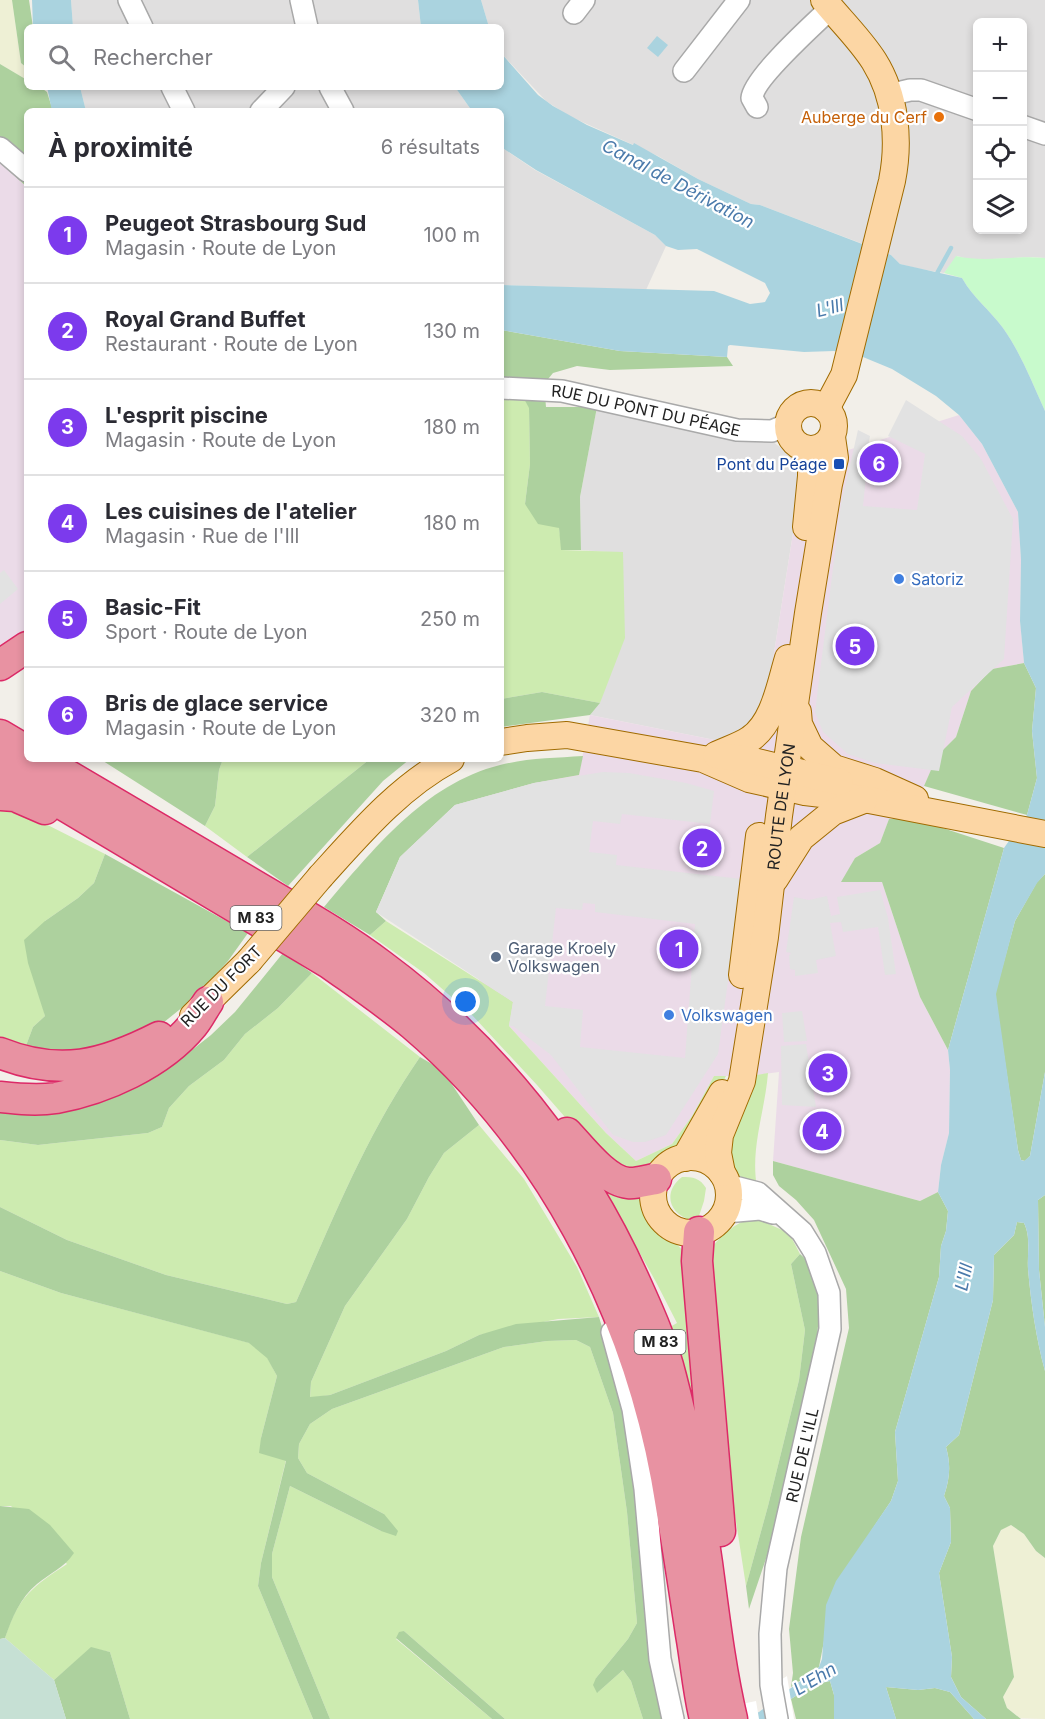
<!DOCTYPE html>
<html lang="fr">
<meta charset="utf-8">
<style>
:root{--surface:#fff;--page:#f2f2f3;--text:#2b2b33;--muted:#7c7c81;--line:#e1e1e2;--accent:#7c3aed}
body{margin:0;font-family:Inter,sans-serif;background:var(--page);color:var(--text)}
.controls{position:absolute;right:18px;top:18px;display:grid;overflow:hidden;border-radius:9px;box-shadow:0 3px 9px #0003}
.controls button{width:54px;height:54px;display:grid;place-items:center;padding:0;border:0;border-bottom:2px solid var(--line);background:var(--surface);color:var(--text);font:30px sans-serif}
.you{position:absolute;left:466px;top:1002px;width:21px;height:21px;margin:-15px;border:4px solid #fff;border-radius:50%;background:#1a73e8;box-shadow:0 0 0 9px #1a73e833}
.badge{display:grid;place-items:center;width:39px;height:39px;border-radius:50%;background:var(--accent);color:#fff;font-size:20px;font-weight:700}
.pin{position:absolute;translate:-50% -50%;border:3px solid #fff;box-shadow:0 2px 6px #0006}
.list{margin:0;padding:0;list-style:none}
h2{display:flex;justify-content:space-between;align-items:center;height:78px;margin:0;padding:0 24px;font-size:26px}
h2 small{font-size:20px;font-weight:400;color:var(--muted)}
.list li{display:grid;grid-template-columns:39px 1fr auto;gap:18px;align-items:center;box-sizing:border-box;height:96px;padding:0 24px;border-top:2px solid var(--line)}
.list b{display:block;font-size:22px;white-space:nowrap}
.list p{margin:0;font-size:20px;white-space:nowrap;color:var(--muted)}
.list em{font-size:20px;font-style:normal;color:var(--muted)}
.icon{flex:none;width:33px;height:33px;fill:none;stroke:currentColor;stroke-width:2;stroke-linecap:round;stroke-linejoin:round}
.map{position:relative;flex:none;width:1045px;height:1719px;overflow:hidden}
.search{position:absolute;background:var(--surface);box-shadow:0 3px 9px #0003;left:24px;top:24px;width:480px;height:66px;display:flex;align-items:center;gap:15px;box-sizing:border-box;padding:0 21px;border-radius:9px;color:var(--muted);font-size:22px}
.panel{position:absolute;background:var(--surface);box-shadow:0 3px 9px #0003;left:24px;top:108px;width:480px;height:654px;border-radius:9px}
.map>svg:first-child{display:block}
</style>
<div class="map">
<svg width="1045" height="1719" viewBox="0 0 1045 1719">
<rect width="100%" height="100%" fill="#f2efe9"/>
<path fill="#e0dfdf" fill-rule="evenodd" d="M71 0H418L421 27H73Z
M481 0H1045V258L1033 257 972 260 957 256 944 273 920 269 900 264 891 255 863 244 760 205 751 204 698 179 658 156 569 116 546 101 501 53V27H489ZM978 22H1022V230H978Z
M80 87H455L472 111H86Z
M501 147 535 170 655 235 666 246 646 290 501 285Z
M597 407 773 442 804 464 766 703 744 729 720 741 590 715 600 703 623 553 581 550 580 497Z"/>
<path fill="#ebdbe8" d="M0 163 27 187V641L0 654Z
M959 415 982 444 1018 512 1021 560 1020 620 1024 663 992 669 971 691 956 737 937 757 924 786 915 819H889L880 843 855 858 842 882H882L920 997 948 1050 950 1070 949 1133 941 1165 938 1192 920 1201 773 1161 779 1072 750 1076H714L692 1116 672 1144 636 1161 606 1133 509 1026 400 857 455 805 534 783 579 775 590 715 720 741 744 729 766 703 804 464Z"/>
<path fill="#eef0d5" d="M0 0H12L21 63 27 68V80L0 64Z
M1011 1525 1024 1534 1036 1551 1045 1558V1719L1020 1718 1007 1708 1003 1697 1014 1677 993 1546 1002 1529Z"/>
<path fill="#cdebb0" d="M501 384H516L529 407 530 464 525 504 559 528 562 550 623 552 625 638 600 703 542 692 501 699Z
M223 759H370L247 857 205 826 215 806 219 770Z
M0 805 18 810 105 854 94 883 78 898 45 921 42 1002 45 1016 33 1027 24 1051 0 1044Z
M386 921 513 1002 509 1026 606 1133 636 1161 672 1144 692 1116 714 1076H726L711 1105 680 1153 664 1165 644 1172 605 1163 537 1085 472 1015 424 973 370 935Z
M312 973 420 1057C367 1133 333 1219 296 1302L287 1304 166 1275 67 1240 0 1207V1140L38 1145 148 1133 162 1127 169 1108 189 1086 224 1060 245 1034 278 1008Z
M768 1073C765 1111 750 1149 757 1187L736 1179 729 1170 731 1122 750 1076Z
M479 1125 524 1179 577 1267 599 1317 558 1319 479 1335 446 1351 330 1395 310 1398 311 1382 345 1306 407 1219 429 1177 444 1153Z
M682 1177C693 1177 700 1178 706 1188L704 1201 699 1216 691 1220C668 1214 663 1191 682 1177Z
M601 1184 643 1196 650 1220 687 1254 696 1407 670 1327 677 1323 656 1282Z
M753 1217 789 1233 800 1254 791 1264 805 1330 799 1380 768 1506 746 1586 715 1386 709 1251C721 1235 734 1224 753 1217Z
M0 1271 61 1293 250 1343 267 1357 277 1376 261 1438 286 1460 261 1563 258 1586 313 1719H130L110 1652 91 1648 54 1680 5 1638C18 1597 32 1587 67 1564L11 1506H0Z
M576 1340 590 1347 613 1413 627 1512 637 1623 628 1639 596 1678 598 1692 623 1670 631 1681 643 1719H505L404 1631 396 1639 492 1719H330L272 1577V1554L290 1486 381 1531 384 1514 307 1473 298 1458 299 1444 310 1424 332 1409 504 1347 547 1341Z"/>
<path fill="#add19e" d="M12 0H29L33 27H27V68L21 63Z
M0 64 27 80V87H40L47 92 53 111H27V187L0 163Z
M501 330 620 351 727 357 733 366 610 370 577 366 553 373 544 384 546 407H597L580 497 581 550H561L559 528 538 524 525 504 530 464 529 408 516 384H501Z
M1024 663 1036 688 1032 731 1037 778 1027 815 924 786 937 756 956 737 971 691 992 669Z
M542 692 600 703 590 715 501 727V699Z
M583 756 579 775 534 783 455 805 400 857 376 912 386 921 370 935 324 907C373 850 424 784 500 765 527 758 555 758 583 756Z
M100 759H223L219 770 215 806 205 826Z
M370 759H410L383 781 288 886 247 857Z
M889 819H915L1004 848 948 1050 920 997 882 882H841L855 858 880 843Z
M105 854 248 933 228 961 194 998 153 1031 71 1057 24 1051 33 1027 45 1016 28 963 24 940 45 921 78 898 94 883Z
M1045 874V1072L1030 1156 1025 1161 1021 1160 1018 1150 995 994 1015 921 1037 882Z
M283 953 312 973 278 1008 245 1034 224 1060 189 1086 169 1108 162 1127 148 1133 38 1145 0 1140V1111L136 1084 178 1061 211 1035 235 1012Z
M420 1057 437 1067 451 1083 479 1125 444 1153 429 1177 407 1219 345 1306 311 1382 310 1397 330 1395 446 1351 479 1335 516 1324 599 1317 620 1386 634 1470 666 1719H643L631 1681 623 1670 597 1693 593 1685 596 1678 628 1639 637 1623 627 1512 613 1413 590 1347 576 1340 547 1341 504 1347 332 1409 310 1424 299 1444 298 1458 307 1473 384 1514 398 1531 396 1536 381 1531 290 1486 272 1554V1577L330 1719H313L258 1586 261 1563 286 1461 259 1453 261 1438 277 1376 267 1358 249 1343 61 1293 0 1271V1207L67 1240 166 1275 287 1304 296 1302C333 1219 367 1133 420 1057Z
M773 1161 920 1201 938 1192 948 1211 946 1231 941 1246 939 1277 895 1432 898 1481 891 1501 871 1531 824 1641 819 1667 791 1687 793 1673 789 1629 801 1537 849 1328 846 1289 814 1220 796 1200 779 1186 773 1175Z
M1045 1195V1327L1039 1270 1038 1200Z
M1017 1222 1024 1223C1031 1237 1027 1254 1028 1269 1031 1303 1036 1338 1045 1371V1558L1036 1551 1024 1534 1011 1525 1001 1530 993 1546 1014 1677 1003 1697 1007 1708 1021 1719H986L961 1697 951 1677 952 1657 939 1573 951 1542 950 1508 944 1496C950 1478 951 1465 946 1447L959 1435 993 1300 994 1255 1014 1235Z
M800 1254 809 1262 821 1297 817 1336 777 1526 749 1609 746 1586 768 1506 799 1380 805 1330 791 1264Z
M0 1506 29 1509 50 1525 74 1553C64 1568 50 1573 37 1584 20 1598 12 1618 5 1638L0 1639Z
M404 1631 505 1719H492L396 1638 399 1632Z
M91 1647 110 1652 130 1719H66L54 1680Z
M830 1681 834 1695V1719H796L791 1699 813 1685Z
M886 1687 918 1690 935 1688 950 1692 974 1719H896Z"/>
<path fill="#c6e0d4" d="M5 1638 54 1680 66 1719H0V1639Z"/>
<path fill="#c8facc" d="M956 256C986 263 1015 255 1045 258V411C1032 383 1021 353 1003 328 989 309 974 299 962 278L944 273Z"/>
<path fill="#e2e2e2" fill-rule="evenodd" d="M906 400 962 436 981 459 1013 519 1004 659 952 707 939 771 875 763 848 754 823 732 815 712 841 504 858 430 870 436 862 477H866L863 506 917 510 925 454 888 436Z
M4 570 18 589 0 604V573Z
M603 772 629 773 686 783 714 791 710 824 622 814 620 824 593 821 589 852 617 855 616 865 742 879 718 1054 666 1135 645 1142H633L613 1135 551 1055 513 1026H509L513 1002 376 912 400 857 455 805 534 783ZM583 903 595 904V912L695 924 685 1058 580 1047 583 1010 545 1006 556 908 582 910Z
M880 890 888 918 896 974 885 975 878 927 843 932 841 922 830 923 836 956 816 960 818 973 795 976V970L790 969 789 956 791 953 786 952 794 897 809 900 827 896 831 916 840 914 837 897Z
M802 1011 807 1041 784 1042 782 1013Z
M806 1044 816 1107 782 1105 781 1046Z"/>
<path fill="#aad3df" d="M32 0H71L73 27H33Z
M418 0H481L489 27H421Z
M657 36 668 45 658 57 647 48Z
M501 53 538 95 553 106 587 125 633 145 634 143 698 179 751 204 760 205 891 255 900 264 962 278C974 299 989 309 1003 328 1021 353 1032 383 1045 411V874L1037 883 1015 921 996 994 1018 1150 1021 1160 1024 1161 1030 1156 1045 1072V1195L1038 1200 1039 1270 1045 1327V1371C1036 1338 1031 1303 1028 1269 1027 1254 1031 1237 1024 1223L1017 1222 1014 1235 994 1255 993 1300 959 1435 946 1447C951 1465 950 1478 944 1496L950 1508 951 1542 939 1573 952 1657 951 1677 961 1697 986 1719H974L950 1692 935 1688 918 1690 886 1687 896 1719H834V1695L830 1681 813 1685 791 1699 766 1719H739L759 1712 819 1667 822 1659 826 1605 836 1581 891 1501 898 1481 895 1432 939 1277 941 1246 946 1231 948 1211 938 1192 941 1165 949 1133 950 1070 948 1050 1004 848 1027 815 1037 778 1032 731 1036 688 1024 663 1020 621 1021 560 1018 512 982 444 959 415 936 396 892 369 863 357 834 351 804 352 730 345 728 346 727 357 620 351 501 330V285L714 291 750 304 765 302 770 293 765 283 697 249 678 250 666 246 655 235 536 170 501 147V111H472L455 87H501Z
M47 87H80L86 111H52Z"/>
<path fill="#fff" d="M787 1676 794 1719H767L763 1691Z
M756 1701 759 1719H690L689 1715Z"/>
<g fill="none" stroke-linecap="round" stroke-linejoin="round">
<path stroke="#aad3df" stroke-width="4.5" d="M935 277 951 248"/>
<g stroke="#a9a9a9" stroke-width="24">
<g id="minor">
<path d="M129 0 142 27"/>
<path d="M301 0 307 27"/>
<path d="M574 13 584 0"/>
<path d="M684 71 739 0"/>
<path d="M172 87 184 111"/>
<path d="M330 87 343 111"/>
<path d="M889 95 910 90H921L978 110"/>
<path d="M757 107 752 98C753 79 815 23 831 8"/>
<path d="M261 111 284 87"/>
<path d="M1022 126 1045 134"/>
<path d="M0 148 27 171"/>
<path id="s1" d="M501 388 562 391 737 430 772 431 788 424"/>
<path d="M727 1185 758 1193 802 1232 815 1253 829 1293 830 1329 776 1568 770 1634 771 1685 777 1719"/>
<path d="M725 1212 760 1209 773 1213 775 1209"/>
<path d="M612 1332 633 1409 645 1489 660 1659 673 1719"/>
</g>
</g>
<g stroke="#a06b00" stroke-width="28">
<g id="major">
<path d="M824 0C840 20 860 39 874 61 896 96 900 141 892 181L844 375 826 409"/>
<circle cx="811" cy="426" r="23"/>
<path d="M806 527 811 476V449"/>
<path d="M798 712 799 724 810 747 834 768 875 781 915 799"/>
<path d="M501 742 527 738 567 735 703 759 749 779 805 792 864 799 1045 834"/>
<path d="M716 755C726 750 740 746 750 739 774 723 780 684 788 658"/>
<path d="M717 755 749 760 840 782"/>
<path d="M321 876C360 833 399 787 451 759"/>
<path d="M775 879 801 838 833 812 864 800"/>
<path d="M742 975 759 836"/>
<path d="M193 1016 249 961"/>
<circle cx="691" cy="1195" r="38"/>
<path d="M685 1158 722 1093"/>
<path id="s2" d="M722 1173 718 1153 720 1135 742 1081 765 937 779 816 808 613 829 484 835 458 832 437"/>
</g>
</g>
<g stroke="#dc2a67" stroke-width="33">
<path id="highway" d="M0 665 27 647
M0 735 27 751
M40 759C109 800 178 841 247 881 292 908 339 933 381 965 492 1047 579 1157 635 1282 649 1313 663 1344 671 1377 687 1438 698 1501 707 1563 714 1615 720 1668 732 1719
M0 767 329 963C357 983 387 1003 413 1025 547 1139 634 1305 666 1477 675 1529 683 1581 691 1634 696 1662 698 1691 705 1719
M0 795 15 796 45 809
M0 1053C60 1077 104 1065 159 1037
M0 1097C18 1099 37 1101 56 1098 104 1089 161 1064 193 1025 199 1018 203 1009 208 1002
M567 1133C582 1149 606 1181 628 1183 637 1184 647 1180 656 1179
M699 1232 697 1261 720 1531"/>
</g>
<use href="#minor" stroke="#fff" stroke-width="21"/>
<use href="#major" stroke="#fcd6a4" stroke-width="26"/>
<use href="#highway" stroke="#e892a2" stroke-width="30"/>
<g stroke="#a06b00" stroke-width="28" stroke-linecap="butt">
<path id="major-bridge" d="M249 961 321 876"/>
</g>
<use href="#major-bridge" stroke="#fcd6a4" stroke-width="26"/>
</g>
<circle fill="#e8710a" stroke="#fff" stroke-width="2" cx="939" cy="117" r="6"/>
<rect fill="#1a4fb4" stroke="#fff" stroke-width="2" x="833" y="458" width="12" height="12" rx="3"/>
<g fill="#3f7fe0" stroke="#fff" stroke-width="2">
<circle cx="899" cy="579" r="6"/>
<circle cx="669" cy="1015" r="6"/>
</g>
<circle fill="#5c6f8a" stroke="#fff" stroke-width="2" cx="496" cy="957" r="6"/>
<g text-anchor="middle" stroke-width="4.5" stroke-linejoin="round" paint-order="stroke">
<g fill="#fff" stroke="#646464" stroke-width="1.5">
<rect x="230.5" y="906" width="51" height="24" rx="4.5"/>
<rect x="634.5" y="1330" width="51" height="24" rx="4.5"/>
</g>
<g font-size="15" font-weight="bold" fill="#222">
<text x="256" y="923">M 83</text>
<text x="660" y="1347">M 83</text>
</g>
<g font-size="16" fill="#c56008" stroke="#fff" text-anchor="end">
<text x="927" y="123">Auberge du Cerf</text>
</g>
<g font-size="16" fill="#222" stroke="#fff">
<text dy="6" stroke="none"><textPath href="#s1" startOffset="147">RUE DU PONT DU PÉAGE</textPath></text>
<text dy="6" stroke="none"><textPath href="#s2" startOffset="374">ROUTE DE LYON</textPath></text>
<text transform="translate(221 986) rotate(-45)" y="6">RUE DU FORT</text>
<text transform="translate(802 1455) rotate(-77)" y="6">RUE DE L'ILL</text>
</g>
<g font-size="16" fill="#164399" stroke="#fff" text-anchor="end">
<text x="827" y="470">Pont du Péage</text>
</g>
<g font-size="16" fill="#366cbe" stroke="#fff" text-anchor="start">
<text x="911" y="585">Satoriz</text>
<text x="681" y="1021">Volkswagen</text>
</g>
<g font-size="16" fill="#4e5e75" stroke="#fff" text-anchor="start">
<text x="508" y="954">Garage Kroely<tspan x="508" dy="18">Volkswagen</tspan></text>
</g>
<g font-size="18" font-style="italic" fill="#4a7aab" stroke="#fff">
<text transform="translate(678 184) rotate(28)" y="6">Canal de Dérivation</text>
<text transform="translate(830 308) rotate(-14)" y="6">L'Ill</text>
<text transform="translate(964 1277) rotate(-78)" y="6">L'Ill</text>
<text transform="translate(815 1679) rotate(-31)" y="6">L'Ehn</text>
</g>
</g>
</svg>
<div class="controls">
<button>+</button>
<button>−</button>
<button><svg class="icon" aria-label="locate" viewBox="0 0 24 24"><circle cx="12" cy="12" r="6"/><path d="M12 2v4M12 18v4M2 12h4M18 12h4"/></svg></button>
<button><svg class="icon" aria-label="layers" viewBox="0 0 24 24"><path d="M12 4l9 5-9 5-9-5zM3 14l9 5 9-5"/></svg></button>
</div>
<div class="you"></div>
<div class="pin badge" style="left:679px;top:949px">1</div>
<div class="pin badge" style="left:702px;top:848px">2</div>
<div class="pin badge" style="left:828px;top:1073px">3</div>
<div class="pin badge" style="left:822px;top:1131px">4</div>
<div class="pin badge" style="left:855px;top:646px">5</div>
<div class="pin badge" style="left:879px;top:463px">6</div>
<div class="search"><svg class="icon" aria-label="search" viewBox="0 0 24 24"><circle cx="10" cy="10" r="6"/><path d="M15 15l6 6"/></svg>Rechercher</div>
<section class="panel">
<h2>À proximité<small>6 résultats</small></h2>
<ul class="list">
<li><span class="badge">1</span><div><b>Peugeot Strasbourg Sud</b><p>Magasin · Route de Lyon</p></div><em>100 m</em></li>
<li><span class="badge">2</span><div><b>Royal Grand Buffet</b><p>Restaurant · Route de Lyon</p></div><em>130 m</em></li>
<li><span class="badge">3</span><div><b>L'esprit piscine</b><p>Magasin · Route de Lyon</p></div><em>180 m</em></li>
<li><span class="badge">4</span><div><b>Les cuisines de l'atelier</b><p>Magasin · Rue de l'Ill</p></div><em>180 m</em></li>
<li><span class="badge">5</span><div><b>Basic-Fit</b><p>Sport · Route de Lyon</p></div><em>250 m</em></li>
<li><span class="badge">6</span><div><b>Bris de glace service</b><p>Magasin · Route de Lyon</p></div><em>320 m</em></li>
</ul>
</section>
</div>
